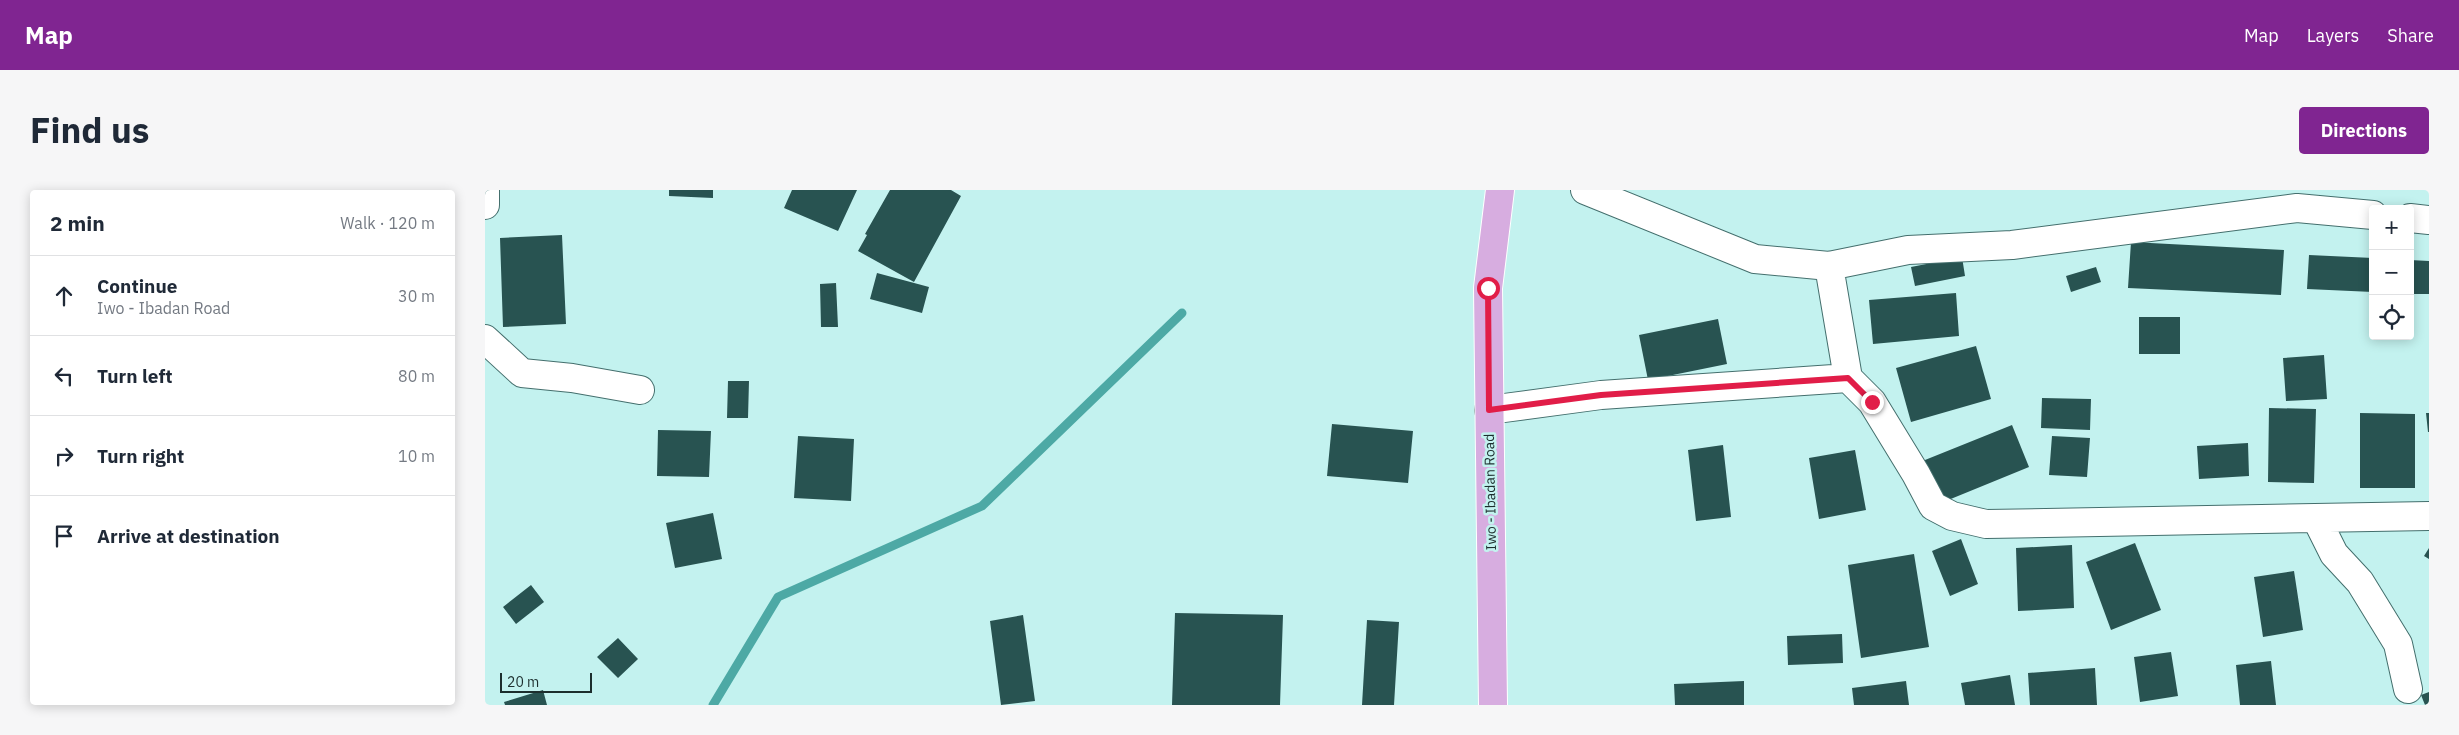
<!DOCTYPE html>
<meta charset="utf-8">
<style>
:root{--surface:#fff;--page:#f6f6f7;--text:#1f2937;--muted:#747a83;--line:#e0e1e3;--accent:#802591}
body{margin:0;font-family:"IBM Plex Sans",sans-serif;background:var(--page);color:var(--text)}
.controls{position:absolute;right:15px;top:15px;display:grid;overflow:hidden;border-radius:5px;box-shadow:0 2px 12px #0003}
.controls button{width:45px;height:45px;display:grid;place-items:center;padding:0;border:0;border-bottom:1px solid var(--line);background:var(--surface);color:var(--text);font:25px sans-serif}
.scale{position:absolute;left:15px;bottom:12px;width:92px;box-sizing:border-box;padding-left:5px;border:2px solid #1c2e2d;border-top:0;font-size:14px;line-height:18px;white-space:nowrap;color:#1c2e2d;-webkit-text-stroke:4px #c3f2ef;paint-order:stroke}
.stop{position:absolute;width:15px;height:15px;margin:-11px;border:4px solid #e11d48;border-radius:50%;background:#fff}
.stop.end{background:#e11d48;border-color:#fff;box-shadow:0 1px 5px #0008}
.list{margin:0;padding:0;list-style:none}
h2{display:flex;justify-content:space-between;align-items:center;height:65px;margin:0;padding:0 20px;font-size:21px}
h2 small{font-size:16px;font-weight:400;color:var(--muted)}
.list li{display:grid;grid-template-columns:32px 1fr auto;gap:15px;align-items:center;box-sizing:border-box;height:80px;padding:0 20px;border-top:1px solid var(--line)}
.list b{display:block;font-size:19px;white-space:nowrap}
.list p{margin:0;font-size:16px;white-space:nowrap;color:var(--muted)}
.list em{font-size:16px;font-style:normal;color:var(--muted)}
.icon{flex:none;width:28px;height:28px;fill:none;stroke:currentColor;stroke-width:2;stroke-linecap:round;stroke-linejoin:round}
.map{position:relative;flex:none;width:1944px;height:515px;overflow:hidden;border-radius:5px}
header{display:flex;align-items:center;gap:30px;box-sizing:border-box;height:70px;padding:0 25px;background:var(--accent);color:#fff}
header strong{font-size:24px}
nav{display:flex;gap:28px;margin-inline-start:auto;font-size:18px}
.intro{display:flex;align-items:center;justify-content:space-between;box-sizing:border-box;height:120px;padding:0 30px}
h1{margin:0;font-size:35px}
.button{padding:12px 22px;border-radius:5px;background:var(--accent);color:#fff;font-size:18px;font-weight:700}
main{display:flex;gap:30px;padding:0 30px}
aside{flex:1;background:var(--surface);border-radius:5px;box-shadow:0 2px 12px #0003}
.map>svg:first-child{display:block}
</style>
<header>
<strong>Map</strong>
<nav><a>Map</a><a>Layers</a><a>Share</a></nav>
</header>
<div class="intro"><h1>Find us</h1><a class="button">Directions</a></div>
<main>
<aside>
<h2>2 min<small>Walk · 120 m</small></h2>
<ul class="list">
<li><svg class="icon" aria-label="ahead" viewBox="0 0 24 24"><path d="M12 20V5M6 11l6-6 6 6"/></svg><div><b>Continue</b><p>Iwo - Ibadan Road</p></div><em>30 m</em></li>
<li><svg class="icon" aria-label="left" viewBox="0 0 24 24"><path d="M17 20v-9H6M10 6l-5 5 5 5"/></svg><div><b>Turn left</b></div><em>80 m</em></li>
<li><svg class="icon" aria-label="right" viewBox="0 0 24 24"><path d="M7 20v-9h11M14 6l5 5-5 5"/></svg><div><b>Turn right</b></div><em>10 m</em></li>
<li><svg class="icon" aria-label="arrive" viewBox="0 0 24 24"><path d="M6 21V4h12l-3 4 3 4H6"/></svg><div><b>Arrive at destination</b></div></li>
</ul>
</aside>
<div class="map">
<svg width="1944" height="515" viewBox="0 0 1944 515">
<rect width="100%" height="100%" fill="#c3f2ef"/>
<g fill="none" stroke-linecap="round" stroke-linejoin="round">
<path stroke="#4da9a5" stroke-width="9" d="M228 515 293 407 497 316 697 123"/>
</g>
<path fill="#285351" d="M184 0H228V8L184 6Z
M307 0H372L353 41 299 18Z
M405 0H466L476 6 429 92 373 61 382 45 380 44Z
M77 45 81 134 18 137 15 48Z
M1646 52 1799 60 1796 105 1643 98Z
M1824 65 1888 68V102L1822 99Z
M1477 67 1480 86 1430 96 1426 77Z
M1925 70 1944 71V104H1925Z
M1611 77 1616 92 1586 102 1581 86Z
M392 83 444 97 437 123 385 109Z
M351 93 353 137H336L335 94Z
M1471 103 1474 146 1388 154 1384 110Z
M1654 127H1695V164H1654Z
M1233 129 1242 174 1163 190 1154 145Z
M1491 156 1506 209 1426 232 1411 178Z
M1839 165 1842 209 1801 211 1798 168Z
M243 191H264L263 228H242Z
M1557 208 1606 209 1605 240 1556 238Z
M1784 218 1831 219 1829 293 1783 292Z
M1875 223 1930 224V298H1875Z
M1941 223H1944V242H1943Z
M847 234 928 241 923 293 842 286Z
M1527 235 1544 277 1451 315 1435 272Z
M173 240 226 241 224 287 172 286Z
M313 246 369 249 366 311 309 308Z
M1567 246 1605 248 1602 287 1564 285Z
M1763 253 1764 286 1714 289 1712 256Z
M1238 255 1246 327 1211 331 1203 260Z
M1370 260 1381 320 1334 329 1324 268Z
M228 323 237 369 190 378 181 333Z
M1476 349 1493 394 1465 406 1447 361Z
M1650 353 1676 420 1626 440 1601 372Z
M1587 355 1589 418 1533 421 1531 358Z
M1944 358V369L1939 366Z
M1429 364 1444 457 1376 468 1363 375Z
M1809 381 1818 440 1778 447 1769 387Z
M46 395 59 412 31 434 18 417Z
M690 423 798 425 795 515H687Z
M538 425 550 511 516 515 505 431Z
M882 430 914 432 909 515H877Z
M1357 444 1358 473 1303 475 1302 446Z
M133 448 153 469 133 488 112 467Z
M1686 462 1693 506 1655 512 1649 467Z
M1786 471 1791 515H1755L1751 475Z
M1610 478 1612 515H1545L1543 483Z
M1525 485 1530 515H1480L1476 493Z
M1259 491V515H1190L1189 494Z
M1421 491 1424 515H1369L1367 498Z
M58 500 62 515H20L19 512Z
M1944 502V515H1940L1936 505Z"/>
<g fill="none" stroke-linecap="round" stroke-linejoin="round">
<g stroke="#446f6d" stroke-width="30">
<path id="street" d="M0 0V15
M1100 0 1270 69 1344 76 1423 60 1527 55 1812 18 1888 25
M1925 28 1944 30
M1344 76 1363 188
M0 149 37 183 87 188 155 200
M1004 220 1116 205 1363 188 1387 212 1431 284 1448 316 1467 326 1501 334 1944 326
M1831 328 1849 364 1875 392 1913 454 1923 499"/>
</g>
<g stroke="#fff" stroke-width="30">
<path id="primary" d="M1008 515 1003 98 1015 0"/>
</g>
<use href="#street" stroke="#fff" stroke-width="28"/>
<use href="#primary" stroke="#d7ade0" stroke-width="28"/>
</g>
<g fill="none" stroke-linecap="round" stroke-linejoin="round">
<path stroke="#e11d48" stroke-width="6" d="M1003 98 1004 220 1116 205 1363 188 1387 212"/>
</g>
<g text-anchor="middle" stroke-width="5" stroke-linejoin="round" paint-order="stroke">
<g font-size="14" fill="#1c2e2d" stroke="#c3f2ef">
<text transform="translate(1005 302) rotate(-91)" y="5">Iwo - Ibadan Road</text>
</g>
</g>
</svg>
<div class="controls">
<button>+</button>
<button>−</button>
<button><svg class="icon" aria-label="locate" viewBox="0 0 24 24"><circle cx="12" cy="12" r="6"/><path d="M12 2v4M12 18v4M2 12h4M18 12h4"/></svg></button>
</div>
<div class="scale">20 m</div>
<div class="stop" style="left:1003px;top:98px"></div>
<div class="stop end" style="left:1387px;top:212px"></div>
</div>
</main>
